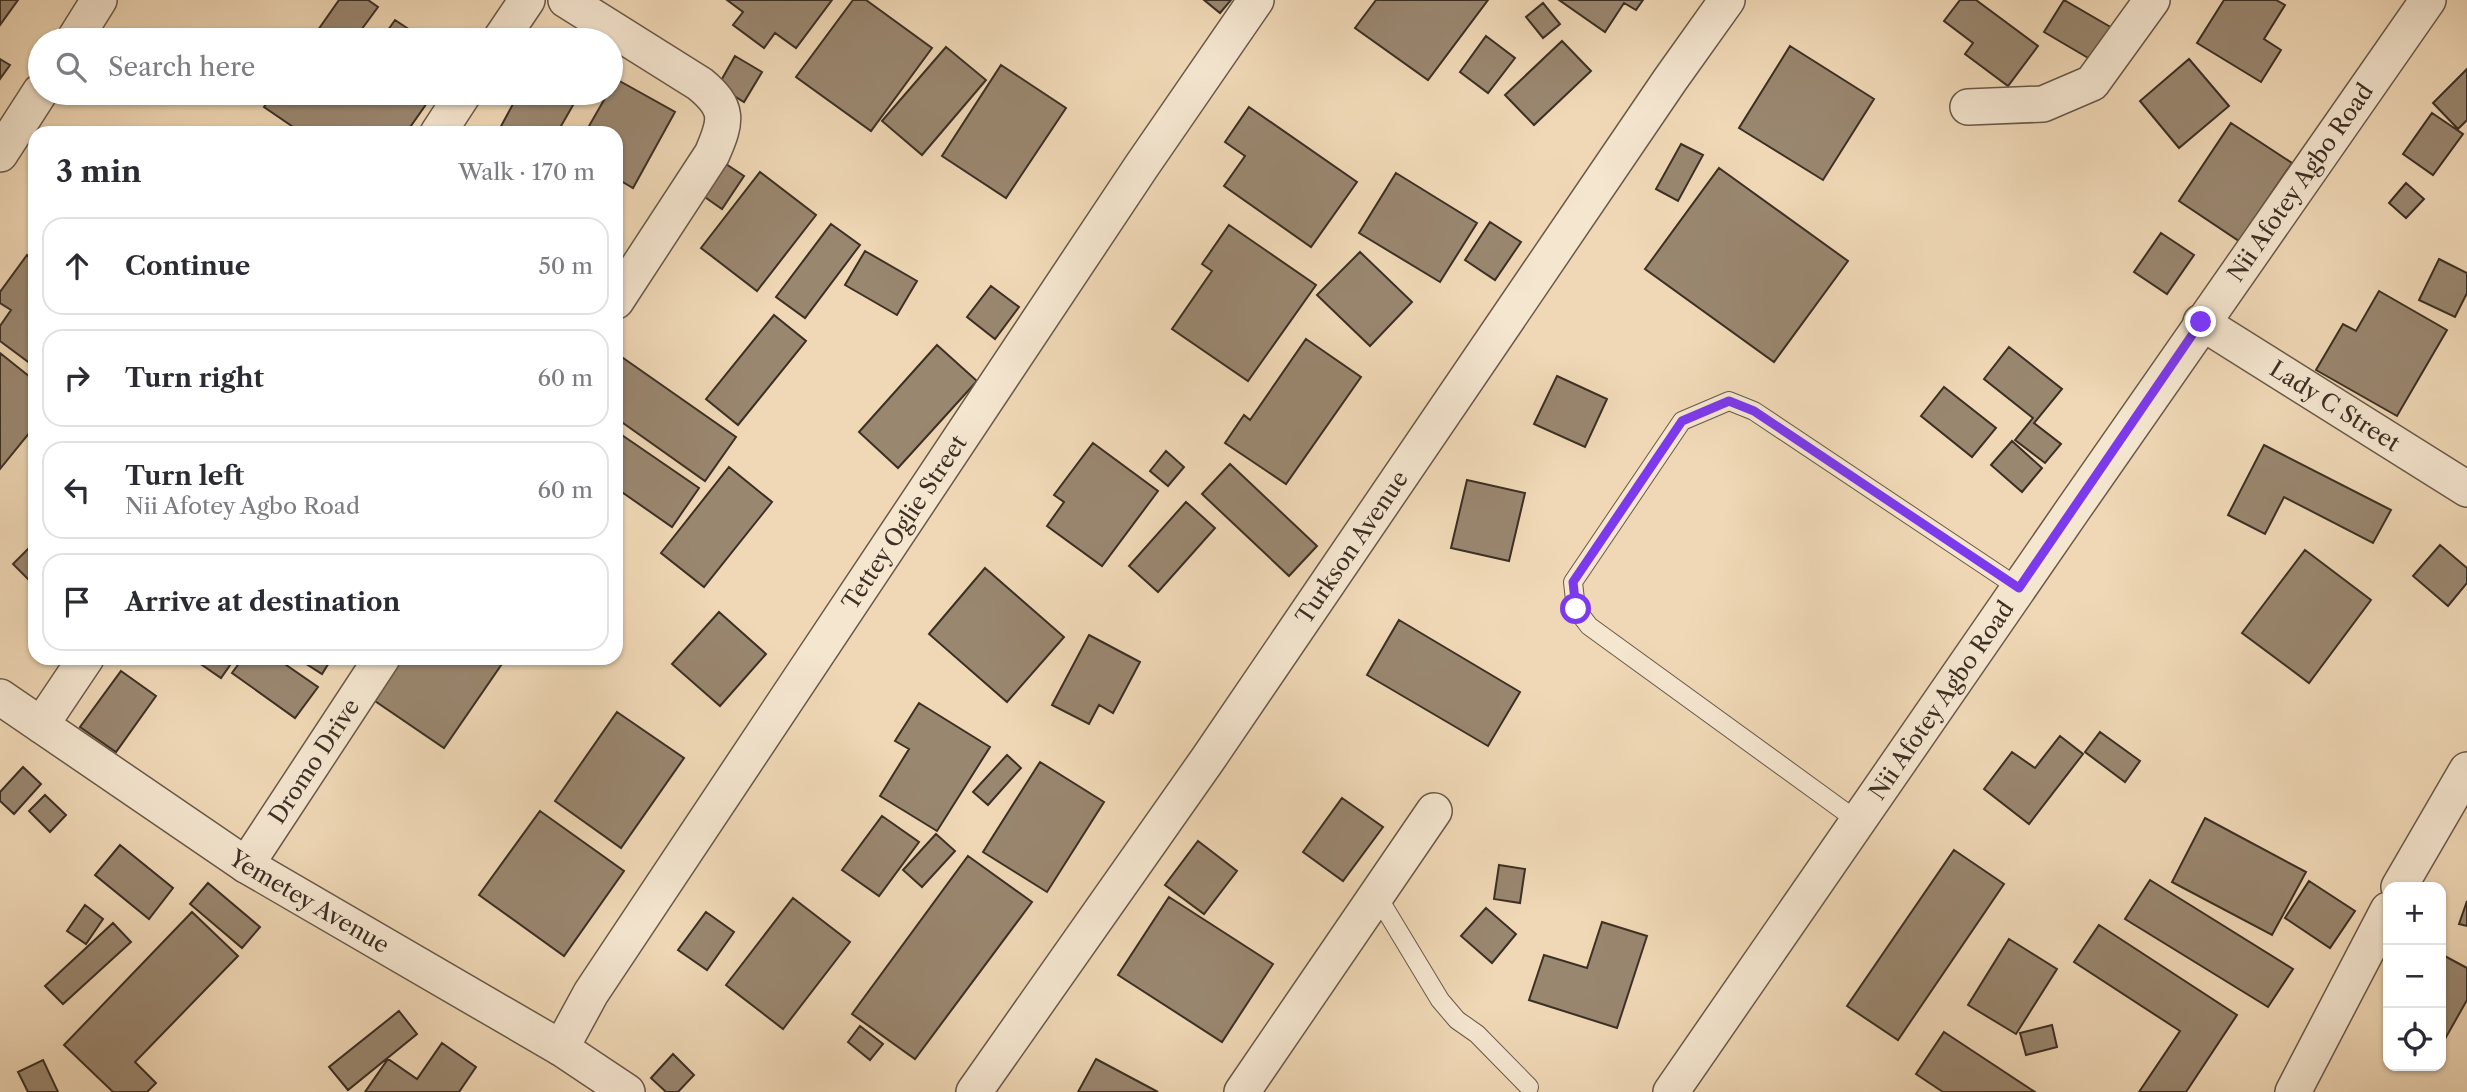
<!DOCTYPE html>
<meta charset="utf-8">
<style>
:root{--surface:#fff;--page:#f2f2f3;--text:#2b2b33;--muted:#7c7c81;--line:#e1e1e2}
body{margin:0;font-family:"Libre Caslon Text",serif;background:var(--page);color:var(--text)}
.controls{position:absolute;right:21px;bottom:21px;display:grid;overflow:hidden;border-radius:14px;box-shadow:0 2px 5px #0004}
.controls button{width:63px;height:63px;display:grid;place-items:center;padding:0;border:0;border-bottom:2px solid var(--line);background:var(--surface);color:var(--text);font:35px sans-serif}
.stop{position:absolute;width:21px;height:21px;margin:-16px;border:5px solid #7c3aed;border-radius:50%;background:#fff}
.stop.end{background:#7c3aed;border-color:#fff;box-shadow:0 2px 7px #0008}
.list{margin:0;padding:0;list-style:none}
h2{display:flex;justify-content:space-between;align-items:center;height:91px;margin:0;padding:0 28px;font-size:30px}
h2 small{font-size:23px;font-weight:400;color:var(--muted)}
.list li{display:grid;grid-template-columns:46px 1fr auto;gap:21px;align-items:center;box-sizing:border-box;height:98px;margin:0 14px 14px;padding:0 14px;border:2px solid var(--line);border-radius:21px}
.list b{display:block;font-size:26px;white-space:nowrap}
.list p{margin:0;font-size:23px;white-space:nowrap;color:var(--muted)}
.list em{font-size:23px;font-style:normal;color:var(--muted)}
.icon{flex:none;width:38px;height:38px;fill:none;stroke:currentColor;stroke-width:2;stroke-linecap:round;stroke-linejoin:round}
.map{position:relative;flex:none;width:2467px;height:1092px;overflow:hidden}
.search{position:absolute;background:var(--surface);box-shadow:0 2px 5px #0004;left:28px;top:28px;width:595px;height:77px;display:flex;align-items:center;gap:18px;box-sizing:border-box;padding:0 24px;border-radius:38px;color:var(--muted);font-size:26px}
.panel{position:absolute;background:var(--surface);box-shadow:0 2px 5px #0004;left:28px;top:126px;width:595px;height:539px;border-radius:21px}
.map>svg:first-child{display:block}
</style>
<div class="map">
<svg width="2467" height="1092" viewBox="0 0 2467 1092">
<rect width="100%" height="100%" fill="#f0d8b6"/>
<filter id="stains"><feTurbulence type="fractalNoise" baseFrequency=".00286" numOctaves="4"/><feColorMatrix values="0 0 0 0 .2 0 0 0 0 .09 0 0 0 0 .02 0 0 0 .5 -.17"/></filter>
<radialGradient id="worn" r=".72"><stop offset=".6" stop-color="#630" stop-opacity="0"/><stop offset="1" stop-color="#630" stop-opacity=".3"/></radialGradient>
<path fill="#9a8770" stroke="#3c2f24" stroke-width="2" d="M0 0H18L0 25Z
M339 0H368L378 7 356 37 360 40H311Z
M727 0H832L796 48 775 33 764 48 733 25 743 12Z
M853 0H866L932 48 871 131 796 77Z
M1204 0H1231L1220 13Z
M1376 0H1488L1428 80 1355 28Z
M1559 0H1643L1636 10 1624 3 1605 32Z
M1960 0H1976L2038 46 2008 86 1965 54 1973 43 1944 21Z
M2064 0 2114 29 2095 62 2044 32Z
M2224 0H2276L2285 5 2264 39 2281 50 2261 82 2197 43Z
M1543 3 1560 24 1543 38 1526 17Z
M395 20 425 40H381Z
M1486 36 1515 58 1488 93 1460 72Z
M1562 41 1591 71 1534 125 1505 95Z
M1790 46 1874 99 1823 180 1739 128Z
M946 47 986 80 922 155 882 121Z
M735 56 762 72 744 102 718 86Z
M0 59 10 65 0 79Z
M2189 59 2229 106 2179 148 2140 101Z
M1001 65 1066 108 1006 198 942 156Z
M2467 69V120L2458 129 2433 103Z
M616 79 675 112 633 188 616 178V133H585L608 93H611Z
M274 93H434L406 133H302L264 107Z
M519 93H580L557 133H509L500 128Z
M1249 107 1357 182 1311 247 1224 186 1245 156 1225 142Z
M2432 113 2463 134 2433 175 2403 154Z
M2231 123 2292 163 2239 241 2179 201Z
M1681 144 1703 155 1678 201 1656 189Z
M720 160 744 176 722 209 699 193Z
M1719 168 1848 261 1774 362 1645 269Z
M760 172 816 215 757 291 701 248Z
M1396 173 1477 223 1440 282 1359 233Z
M2406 183 2424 199 2406 218 2389 203Z
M1490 222 1521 242 1495 280 1465 260Z
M831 224 860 245 805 318 776 297Z
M1229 225 1316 285 1248 381 1172 329 1212 271 1202 264Z
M2161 233 2194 255 2167 294 2134 272Z
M865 251 917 281 897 315 845 285Z
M1360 252 1412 302 1370 346 1317 295Z
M27 255 35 261V367L0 341V326L11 310 0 303V292Z
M2439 259 2467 273V293L2455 317 2419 300Z
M991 286 1019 307 995 339 967 317Z
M2379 291 2447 330 2397 416 2316 370 2343 324 2356 331Z
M774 315 806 341 738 425 706 399Z
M1306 339 1361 377 1286 484 1225 443 1244 415 1250 420Z
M937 345 977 381 898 468 859 432Z
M2009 347 2062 389 2034 423 2061 444 2045 463 2015 440 2033 418 1984 379Z
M0 353 35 381V426L0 469Z
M616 353 736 437 705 481 616 418Z
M1557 376 1607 399 1585 447 1534 424Z
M1944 387 1996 428 1972 457 1921 416Z
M616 431 699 488 672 527 616 488Z
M2012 441 2042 468 2022 492 1991 465Z
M1093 443 1158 491 1102 566 1047 526 1064 502 1054 495Z
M2264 445 2391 510 2373 543 2284 497 2265 534 2228 515Z
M1166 451 1184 467 1168 486 1150 471Z
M1230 464 1317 546 1289 576 1202 494Z
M729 467 772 502 704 587 661 553Z
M1467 480 1525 493 1509 561 1451 548Z
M1186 502 1215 528 1158 592 1129 566Z
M35 542V586L13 564Z
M2440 545 2467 568V583L2448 606 2413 576Z
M2305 550 2371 600 2309 683 2242 633Z
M985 568 1064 637 1007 702 929 634Z
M719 612 766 654 720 706 672 664Z
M1399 620 1520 692 1488 746 1367 675Z
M1089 635 1140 662 1113 713 1099 705 1089 724 1052 705Z
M192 658H235L221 678Z
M243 658H276L318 687 295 718 232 673Z
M297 658H332L322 674Z
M400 658H506L444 748 372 699Z
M121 671 156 696 116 752 80 727Z
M919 703 990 747 937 831 880 796 909 749 895 741Z
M617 712 684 758 621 848 555 801Z
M2100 732 2140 761 2125 782 2085 752Z
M2060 736 2083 754 2029 824 1984 789 2012 752 2035 768Z
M1007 755 1021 768 988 805 973 792Z
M1040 762 1104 802 1047 892 983 852Z
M23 767 41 784 14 814 0 801V792Z
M45 795 66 815 50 832 29 811Z
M1342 798 1383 827 1343 881 1303 852Z
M540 811 624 871 564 956 479 895Z
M882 816 919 842 879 896 842 870Z
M2205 818 2306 872 2272 935 2172 882Z
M936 834 955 851 922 887 903 870Z
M1198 841 1237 871 1204 914 1165 885Z
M120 845 173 888 149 919 95 875Z
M1954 850 2004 884 1898 1040 1847 1006Z
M968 856 1032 902 915 1059 852 1014Z
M1499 865 1525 869 1520 903 1494 899Z
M2150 880 2293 969 2268 1007 2125 919Z
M2309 881 2355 911 2330 948 2285 918Z
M208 883 260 927 242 948 190 904Z
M1169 897 1273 964 1222 1042 1118 975Z
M793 898 850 942 783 1029 726 985Z
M2467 901V926L2459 924Z
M85 905 103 919 86 944 67 931Z
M1486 908 1516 934 1492 963 1461 936Z
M192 912 238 956 135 1062 156 1083 147 1092H113L64 1045Z
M706 912 734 932 707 970 678 950Z
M1602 922 1647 936 1617 1028 1529 1000 1544 955 1587 968Z
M113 923 131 942 63 1004 45 986Z
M2099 925 2237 1015 2186 1092H2139L2180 1031 2074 962Z
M2009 939 2057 969 2016 1034 1968 1005Z
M2441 954 2467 968V1000L2441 1046Z
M399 1011 417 1034 348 1090 329 1067Z
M2052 1025 2057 1047 2026 1055 2020 1033Z
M860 1026 883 1044 870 1060 848 1042Z
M1944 1032 2035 1092H1943L1916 1074Z
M442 1043 476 1067 459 1092H365L388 1059 417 1079Z
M673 1054 694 1075 678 1092H666L651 1078Z
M1096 1059 1158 1092H1078Z
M43 1060 58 1092H28L18 1072Z"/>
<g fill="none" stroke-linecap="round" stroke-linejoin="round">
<g stroke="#695948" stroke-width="20">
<path id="service" d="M1859 822 1589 626 1576 609 1573 582 1682 421 1729 401 1754 411 2019 588
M1376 894 1440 1000 1457 1020 1477 1034 1529 1087"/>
</g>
<g stroke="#695948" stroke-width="38">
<g id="minor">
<path d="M566 0 700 84C729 108 727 120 712 154L616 301"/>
<path d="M74 40 99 0"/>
<path d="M500 40 527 0"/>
<path d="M1968 107 2043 104 2092 83 2152 0"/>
<path d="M438 133 464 93"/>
<path d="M0 154 40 92"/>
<path id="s1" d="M2201 322 2467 489"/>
<path id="s2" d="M0 697 246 865 561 1048 627 1092"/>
<path d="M41 725 86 658"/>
<path id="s3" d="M246 865 382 658"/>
<path d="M2399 887 2467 770"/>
<path id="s4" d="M561 1048 591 993 1141 167 1256 0"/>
<path id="s5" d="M974 1092 1208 759 1670 80 1727 0"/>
<path d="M1242 1092 1434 811"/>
<path id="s6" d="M1671 1092C1923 728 2173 362 2428 0"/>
<path d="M2293 1092 2388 910"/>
</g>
</g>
<use href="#service" stroke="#f5e6d0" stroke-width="18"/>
<use href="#minor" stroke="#f5e6d0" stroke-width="35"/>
</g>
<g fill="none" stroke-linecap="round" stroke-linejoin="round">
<path stroke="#7c3aed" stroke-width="9" d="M1576 609 1573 582 1682 421 1729 401 1754 411 2019 588 2201 322"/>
</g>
<g text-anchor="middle" stroke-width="6" stroke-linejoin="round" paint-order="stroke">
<g font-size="23" fill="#3c2f24" stroke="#f5e6d0">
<text dy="8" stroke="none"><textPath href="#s6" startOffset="1106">Nii Afotey Agbo Road</textPath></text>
<text dy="8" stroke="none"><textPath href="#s1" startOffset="158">Lady C Street</textPath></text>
<text dy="8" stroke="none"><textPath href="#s4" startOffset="628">Tettey Oglie Street</textPath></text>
<text dy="8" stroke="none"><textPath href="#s5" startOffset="663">Turkson Avenue</textPath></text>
<text dy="8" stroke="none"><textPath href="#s6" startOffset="476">Nii Afotey Agbo Road</textPath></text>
<text dy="8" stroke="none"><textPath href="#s3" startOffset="124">Dromo Drive</textPath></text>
<text dy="8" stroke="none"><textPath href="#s2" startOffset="371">Yemetey Avenue</textPath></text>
</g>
</g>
<rect width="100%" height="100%" filter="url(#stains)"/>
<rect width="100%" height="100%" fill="url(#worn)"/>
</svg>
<div class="controls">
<button>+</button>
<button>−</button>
<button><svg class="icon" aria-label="locate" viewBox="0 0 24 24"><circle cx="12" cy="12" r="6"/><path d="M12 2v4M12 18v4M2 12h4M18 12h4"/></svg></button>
</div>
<div class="stop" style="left:1576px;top:609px"></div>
<div class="stop end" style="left:2201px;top:322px"></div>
<div class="search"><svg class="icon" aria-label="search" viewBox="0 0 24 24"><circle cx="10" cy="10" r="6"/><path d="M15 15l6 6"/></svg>Search here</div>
<section class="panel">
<h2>3 min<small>Walk · 170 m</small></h2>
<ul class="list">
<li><svg class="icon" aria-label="ahead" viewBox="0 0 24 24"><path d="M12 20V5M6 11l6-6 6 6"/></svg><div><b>Continue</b></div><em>50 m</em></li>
<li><svg class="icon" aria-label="right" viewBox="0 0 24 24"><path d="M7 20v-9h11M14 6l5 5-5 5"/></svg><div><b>Turn right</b></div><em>60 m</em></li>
<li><svg class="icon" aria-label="left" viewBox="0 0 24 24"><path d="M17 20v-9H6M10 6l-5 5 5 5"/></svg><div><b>Turn left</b><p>Nii Afotey Agbo Road</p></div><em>60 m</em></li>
<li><svg class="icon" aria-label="arrive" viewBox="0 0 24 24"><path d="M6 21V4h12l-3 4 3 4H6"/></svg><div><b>Arrive at destination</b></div></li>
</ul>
</section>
</div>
